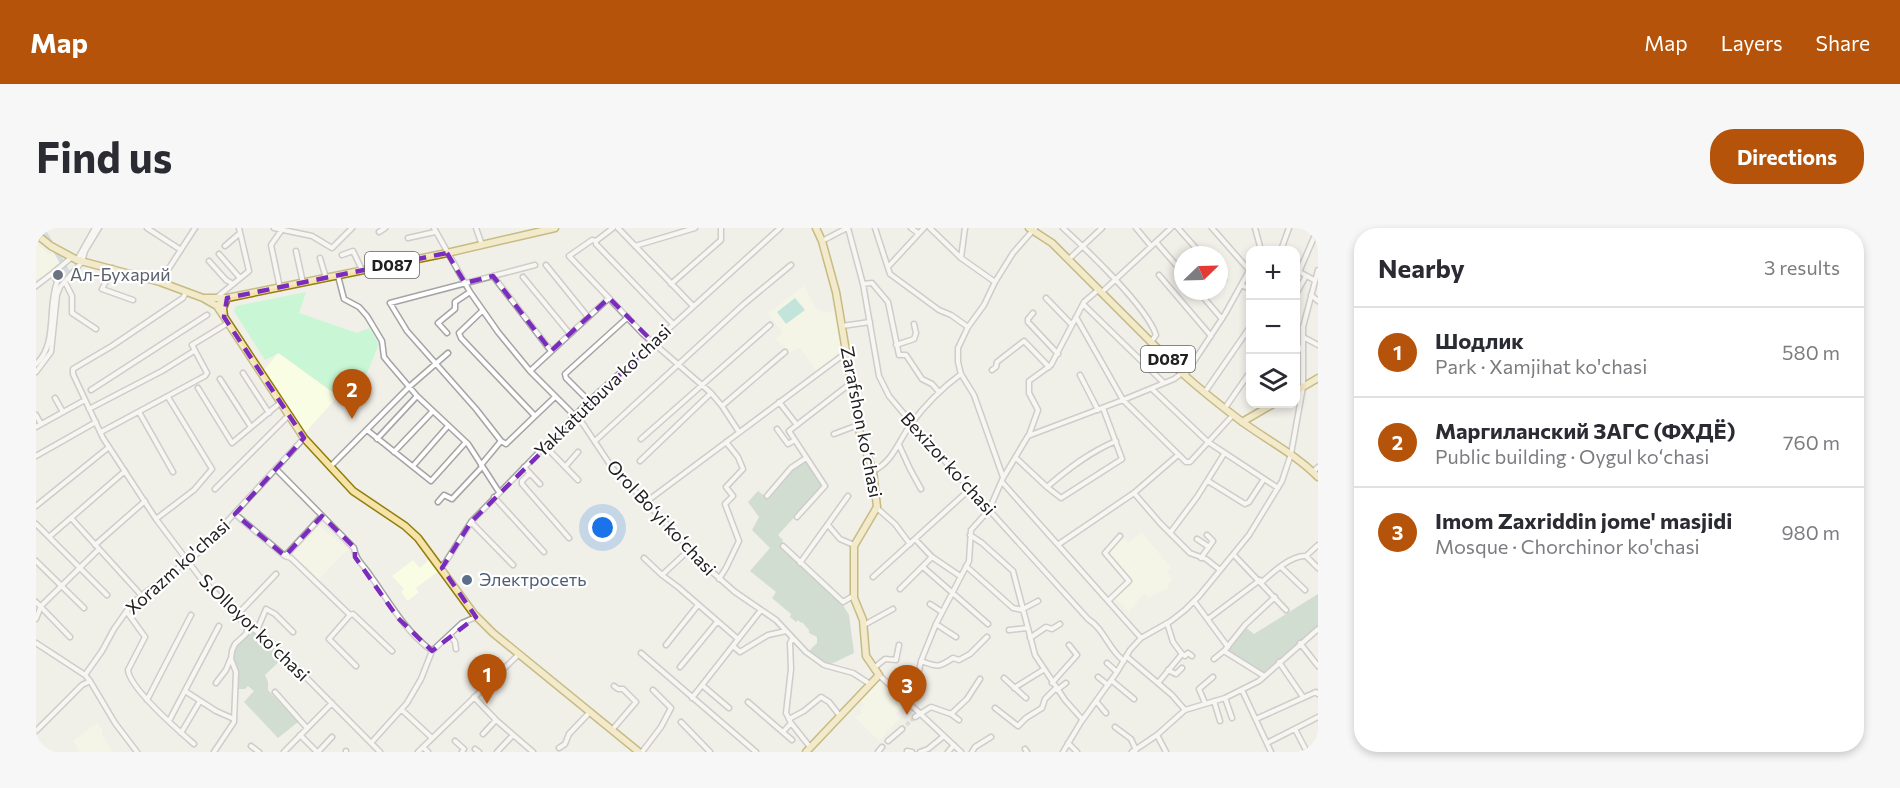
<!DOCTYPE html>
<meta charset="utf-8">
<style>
:root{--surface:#fff;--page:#f7f7f7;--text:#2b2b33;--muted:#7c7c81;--line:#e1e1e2;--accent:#b45309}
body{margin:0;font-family:Commissioner,sans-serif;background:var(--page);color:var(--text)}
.controls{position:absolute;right:18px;top:18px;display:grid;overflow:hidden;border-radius:12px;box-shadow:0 3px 9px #0003}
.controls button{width:54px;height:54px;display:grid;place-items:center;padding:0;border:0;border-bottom:2px solid var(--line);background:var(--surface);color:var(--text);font:30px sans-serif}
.compass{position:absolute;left:1138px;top:18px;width:54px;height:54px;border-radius:50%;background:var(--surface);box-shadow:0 3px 9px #0003;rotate:67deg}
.you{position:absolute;left:567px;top:300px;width:21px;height:21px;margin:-15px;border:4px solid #fff;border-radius:50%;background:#1a73e8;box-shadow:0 0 0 9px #1a73e833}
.badge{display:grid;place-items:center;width:39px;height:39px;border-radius:50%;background:var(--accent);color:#fff;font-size:20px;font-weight:700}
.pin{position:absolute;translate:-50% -50px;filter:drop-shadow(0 2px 3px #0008)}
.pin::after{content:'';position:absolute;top:32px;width:21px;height:18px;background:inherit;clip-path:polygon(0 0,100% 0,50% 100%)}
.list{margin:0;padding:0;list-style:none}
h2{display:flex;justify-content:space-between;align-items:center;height:78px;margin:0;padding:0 24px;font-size:26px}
h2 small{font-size:20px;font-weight:400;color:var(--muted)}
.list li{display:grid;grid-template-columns:39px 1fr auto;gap:18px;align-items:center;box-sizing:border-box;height:90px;padding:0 24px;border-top:2px solid var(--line)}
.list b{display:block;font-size:22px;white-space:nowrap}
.list p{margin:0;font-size:20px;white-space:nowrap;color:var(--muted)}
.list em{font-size:20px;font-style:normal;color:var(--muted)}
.icon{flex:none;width:33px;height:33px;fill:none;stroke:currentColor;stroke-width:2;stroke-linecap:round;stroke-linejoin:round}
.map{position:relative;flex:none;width:1282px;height:524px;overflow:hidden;border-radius:24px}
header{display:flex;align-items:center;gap:36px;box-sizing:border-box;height:84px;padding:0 30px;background:var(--accent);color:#fff}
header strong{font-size:28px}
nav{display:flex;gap:33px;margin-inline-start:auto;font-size:21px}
.intro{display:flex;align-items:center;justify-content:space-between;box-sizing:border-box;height:144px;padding:0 36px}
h1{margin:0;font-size:42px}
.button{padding:15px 27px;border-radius:24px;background:var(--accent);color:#fff;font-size:21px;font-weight:700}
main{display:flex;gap:36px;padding:0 36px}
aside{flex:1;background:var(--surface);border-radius:24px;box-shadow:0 3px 9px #0003}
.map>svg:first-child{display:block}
</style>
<header>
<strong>Map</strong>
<nav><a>Map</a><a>Layers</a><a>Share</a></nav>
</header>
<div class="intro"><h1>Find us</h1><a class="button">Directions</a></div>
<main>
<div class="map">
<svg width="1282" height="524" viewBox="0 0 1282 524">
<rect width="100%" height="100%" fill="#f0efe8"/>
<path fill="#f8fde4" d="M0 15 14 27 17 24 28 32 24 38 3 53 0 49Z
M768 58 780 80 788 85 799 82 807 123 780 143 764 120 753 125 740 111 747 104 732 86Z
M242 125 302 168 269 205 227 143Z
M281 297 312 321 283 351 255 325Z
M1106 304 1135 340 1131 344 1137 352 1132 356 1133 359 1126 365 1124 363 1113 370 1108 365 1093 384 1079 370 1096 355 1069 324 1086 309 1092 315Z
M394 331 403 343 380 360 383 364 372 373 365 364 368 361 356 348 377 332 384 340Z
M843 453 868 477 859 486 864 490 843 513 819 489 826 485 824 480 829 477 824 472Z
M61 495 67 503 66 507 77 524H44L37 513Z"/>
<path fill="#abc7b5" d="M769 233 787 258 742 307 747 312 746 315 805 374 813 387 818 425 793 437 772 424 781 415V409L773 405V402L766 394 765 395 762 392 760 394 754 389 755 386 736 370 740 364 714 343 734 320 716 302 723 289 712 274 722 263 731 270 754 243Z
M1282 366V399L1226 446 1189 423 1209 399 1218 406Z
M216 402 247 430 229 447 232 454V462L262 494 242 510 208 474 218 463 212 458 209 461H202V445L195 430 200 417Z"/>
<path fill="#c9f6d5" d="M270 64 263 85 321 105 333 100 343 116 317 179 243 125 229 132 198 83 200 78Z"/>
<path fill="#8dd8ca" d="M759 70 769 82 750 96 741 84Z"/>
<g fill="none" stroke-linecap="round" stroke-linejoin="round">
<path stroke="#acc7da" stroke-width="4.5" d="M6 0 34 48
M0 139 5 134 14 117"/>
<path stroke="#c6c6c0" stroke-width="4" stroke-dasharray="4 2" stroke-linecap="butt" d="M866 501 879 489"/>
<g stroke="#a4a4a4" stroke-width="7">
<path id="minor" d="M111 0 145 22
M238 0 276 8 296 20 316 0
M398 0 434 64 462 104 494 143 547 196 577 241 610 274 674 342 699 364 740 392 770 424 788 437 817 445 834 456
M440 0 446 17
M577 0 560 13V16L637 96
M582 0 657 78
M812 0 827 56 843 148 853 168 895 218 1052 391C1069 402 1072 421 1088 433
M839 0 854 46 903 82 915 87 932 99
M875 0 882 5
M894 0 925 30 959 54
M1027 0C1051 22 1111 79 1120 107L1115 114
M1100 0 1115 18
M1142 0 1166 27
M1176 0 1213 42
M1219 0 1225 22
M343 4 349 0
M372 10 399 4
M560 13 556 12 533 28 607 106 675 165 686 178 703 204
M786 13 811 0
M1120 14 1147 45
M189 18 204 5
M599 18 659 0
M1245 22 1253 0
M260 23 267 55
M183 26 204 50
M306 27 317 23 326 42
M284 30 290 50
M925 30 929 0
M1033 31 1066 0
M41 32 59 0
M173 33 190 52 197 56
M510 37 552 89
M852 39 888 0
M77 40 66 61 97 72
M1260 42 1278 52
M1263 44 1282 0
M1183 46 1188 52
M1123 47 1175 108
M302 48 308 71 323 79 331 88 346 113 348 129 352 134 381 168 432 216 463 264
M457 48 515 123
M487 49 534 106
M29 54 36 68V85L60 101
M124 54 159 0
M635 56 685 12V0
M827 56 836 55 852 74 863 127H870L886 151 896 156 903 164
M1205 57 1214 61
M0 58 17 45
M244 60 235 17 247 0
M1162 63 1186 91
M150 64 147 70 76 118 37 141V146L67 210 120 291 163 348 206 393 233 412 344 524
M1066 64 1135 0
M1260 66 1270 48
M1275 67 1282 73
M180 70 213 43 203 0
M1010 70 1036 97
M1048 77 1128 155
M446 83 423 105 425 110 499 188 519 169
M997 85 992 91V94L1022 126
M1040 89 1087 172 1150 234H1154L1197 187
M806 98 834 94
M411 105 402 95 419 81V74L434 64
M1267 109 1282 117
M860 117 878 111 880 105 878 96
M1260 125 1266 119
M0 136C22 116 11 80 21 54L17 45 36 29
M956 142 960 139 961 134 988 113 1013 139
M494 143 573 70
M0 144 15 124 21 67 24 59 46 34 49 23 63 0
M207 145 233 185
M1044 147 1062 182
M1149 147 1189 86 1214 41
M184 151 215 199
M162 160 196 215 244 175
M1116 161 1172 214 1242 260
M55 162 171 87
M1169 164 1214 99
M19 170 27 184
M553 173 530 150 529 146 592 89
M743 174 761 197
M686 178 749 124
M1189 180 1214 144
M53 181 126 143 158 123
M103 184 137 244
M0 187 5 196
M0 199 49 172
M741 201 752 216 759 212
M331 202 395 253 430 214
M65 204 169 148 171 145 156 117 192 95
M798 206 822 197
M993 207 1002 182 993 165V153L1015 137 1048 74 1062 62
M341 211 381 168
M605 211 734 97
M465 213 470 216 499 188
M559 213 708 76 755 37
M863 217 874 241 885 261
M509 218 542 252
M358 224 396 184
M0 228 60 194
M980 230 1011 259C1033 240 1054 224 1080 213
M604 233 675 165
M445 237 465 213 440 181 371 103 354 75 499 37
M377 238 412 198
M294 239 373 159 412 125
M488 239 504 256
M529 239 542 224
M240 241 318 320C320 333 327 336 334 347 355 376 367 401 396 423
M837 243C857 234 863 212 875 196 889 177 906 160 925 146
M1277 244 1282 239
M494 245 486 253V256L533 310
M967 249 938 167 925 146 922 134V120L932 99 948 77 959 54 977 25 999 0
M1172 253 1209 276 1213 274 1228 251
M966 254 1105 410
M1011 259 1025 270 1086 231 1067 180
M179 261 252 188
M1098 265 1124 295 1154 325 1170 331 1184 342
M731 268 755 240 770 230
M458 269 508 324
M402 274 408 267 416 271 446 239
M610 274 811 124
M0 278 73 219
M841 280 859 296 874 316
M199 286 249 328 255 330 314 387 317 386 356 423
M761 289 789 258 753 203 815 155
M35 290 105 367
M120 291 158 262 176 241 132 169
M435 294 477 337
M0 296 71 367
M792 297 804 311 818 317
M1134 305 1161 269 1188 226
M934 307 946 315 977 343 999 427 1029 472 1046 491
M13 309 89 243
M879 311 896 329 924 348
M1161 311 1173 319
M1023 316 1098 265 1142 227
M59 317 109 273
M747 318 807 374 817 368
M654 321 626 347 642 359 702 411
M1198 327 1250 382
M249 328 286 288
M1270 328 1282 340
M608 330 626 347
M1165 330 1177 313 1171 307
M0 333 48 380
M764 335 812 268
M930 338 977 380 987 382
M404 339 409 335 435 294 553 173 744 0
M887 339 952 396
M1245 339 1269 362
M837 349 934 261
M683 351 690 340 703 313 689 276 697 268 690 259 707 241 702 229 690 214
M1226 354C1236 345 1255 327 1270 328L1282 317
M864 361 896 329
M1072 373 1093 353 1069 325 1084 308
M1158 373 1192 419
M0 374 34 409
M894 376 906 384
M987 381 1002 373
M91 384 109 409 92 442C94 461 143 503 158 516
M314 387 293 411 320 438
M200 388 240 346
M0 391 5 378 63 321
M1172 391 1224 352
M900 396 920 409
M828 397 857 381
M221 402 230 381 239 386 257 404
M973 402 991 400
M414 407 419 414 420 421
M994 410 1010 399 1016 401 1024 396
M756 411 754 415 755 441 750 485 755 495 774 519
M0 415 49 447 54 453 79 495 101 524
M1264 415 1282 438
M630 417 662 377
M697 418 704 424 732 407 750 403
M1188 423 1228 448
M605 425 720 524
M1146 426 1149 428 1152 425 1156 428
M1090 428 1136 467 1149 482
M1178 431 1189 422 1209 397 1239 369
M885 433C902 439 902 440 917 430L923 432 934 426 951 409
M1243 434 1267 469
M1071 435 1081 444
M644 439 681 394
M838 440 849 431 860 432 863 417
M1132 442 1140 446 1146 440
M49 447 66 423 78 401 97 374 162 325 268 210
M843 447 925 524
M1062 449 1072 457
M968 450 990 470
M1075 452 1098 471
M180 455 190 442 194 432
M1016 455 1041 427 1033 417
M1122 455 1146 426 1137 414 1131 395
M666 457 693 480
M978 460 1007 442
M1021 462 1030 455
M1206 462 1235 524
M149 463 180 483 198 491
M239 464 271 500
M438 469 460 492 497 524
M656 470 725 382
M1189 470 1196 490
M111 472 155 387
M871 473 880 458 885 433 900 396 933 333 935 302 953 282 967 250 992 208 1087 172 1138 151 1146 145
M1060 473 1070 485
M1178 473 1184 493
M712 474 756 512
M1169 475 1163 461 1177 449
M959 480 982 498 990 490 1006 480 1009 471 1020 460
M366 482 396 510
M915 486 931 471 944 451
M879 489 895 479 915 486 923 492
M753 491 768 483 785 469 793 474 804 488
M1220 491 1280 464 1282 466
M133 493 183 398
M645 494 674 524
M1079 499 1095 511 1100 522
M1259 501 1271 524
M576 502 600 474 587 461H582L578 458
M0 503 46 457 54 453
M747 504 755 495
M145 505 164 473
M447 506 460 492
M264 507 281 524
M1121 507 1130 524
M419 513 428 521 426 524
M852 513 866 501
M335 515 371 475 385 451 396 423 426 395 440 389
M1032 515 1041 524
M1231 515 1282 489
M215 518 223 524
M387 519 392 524
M523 520 529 516 533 506 553 485
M439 521 443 524
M989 521 991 524
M871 523 876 524
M178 524 198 494 200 444 195 431 196 423 199 416 210 406 212 398
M248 524 296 475
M282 524 296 509
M310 524V523
M382 524 482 427
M461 524 477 507
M606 524 625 499 635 480 617 462
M842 524 846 519
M884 524 892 521 908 508
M912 524 918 517
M936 524 939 519 955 509
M1027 524 1045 494 1081 444 1094 422 1105 410 1135 393 1149 382 1163 368 1213 307 1246 253 1255 226 1267 159V99L1282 42
M1096 524 1121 507 1149 482 1189 470 1223 453 1282 401"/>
</g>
<g stroke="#917e0c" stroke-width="9">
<path id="major" d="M993 0 1016 15 1146 145C1165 162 1185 178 1205 193 1231 212 1259 226 1282 249
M0 6 15 18 41 32 124 54 167 70 181 78 268 210 317 263 369 298 382 310 438 386 457 405 603 524
M169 70H191L187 80 188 88
M181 78 191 70 411 25 519 0
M1260 163 1282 150
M1206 194 1237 176
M770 524 843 447 830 428 827 392 818 370V318L841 279 837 243 824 206 800 64 786 13 780 0"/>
</g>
<use href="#minor" stroke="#fff" stroke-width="4"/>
<use href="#major" stroke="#f5e3a8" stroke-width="6"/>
</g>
<path d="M0 0H1282V524H0ZM411 25 429 55 457 48 515 123 573 70 617 114 435 294 406 340 440 389 396 423 362 390 319 329V320L286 288 249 328 199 286 268 210 188 89 191 70Z" fill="#f0efe8" fill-opacity=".55" fill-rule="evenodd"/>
<path fill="none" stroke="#7b2cbf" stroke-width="4.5" stroke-dasharray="12 8" stroke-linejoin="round" d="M411 25 429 55 457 48 515 123 573 70 617 114 435 294 406 340 440 389 396 423 362 390 319 329V320L286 288 249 328 199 286 268 210 188 89 191 70Z"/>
<circle fill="#6b7280" stroke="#fff" stroke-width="2" cx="22" cy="47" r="6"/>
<circle fill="#5c6f8a" stroke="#fff" stroke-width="2" cx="431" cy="352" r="6"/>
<g text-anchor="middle" stroke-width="4.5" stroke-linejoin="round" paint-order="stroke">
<g fill="#fff" stroke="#636363" stroke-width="1.5">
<rect x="329" y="24" width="54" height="26" rx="4.5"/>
<rect x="1105" y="118" width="54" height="26" rx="4.5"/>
</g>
<g font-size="16" font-weight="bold" fill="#202020">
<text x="356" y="43">D087</text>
<text x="1132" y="137">D087</text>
</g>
<g font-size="18" fill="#5b616d" stroke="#fff" text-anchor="start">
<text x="34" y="53">Ал-Бухарий</text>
</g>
<g font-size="18" fill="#202020" stroke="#fff">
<text transform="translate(567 163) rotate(-44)" y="6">Yakkatutbuva koʻchasi</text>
<text transform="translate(825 194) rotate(79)" y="6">Zarafshon koʻchasi</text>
<text transform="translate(912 236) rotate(48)" y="6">Bexizor koʻchasi</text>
<text transform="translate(625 290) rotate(47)" y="6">Orol Boʻyi koʻchasi</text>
<text transform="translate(142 339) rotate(-42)" y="6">Xorazm ko'chasi</text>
<text transform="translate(218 400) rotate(44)" y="6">S.Olloyor koʻchasi</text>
</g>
<g font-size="18" fill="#4e5e75" stroke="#fff" text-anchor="start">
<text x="443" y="358">Электросеть</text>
</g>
</g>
</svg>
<div class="controls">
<button>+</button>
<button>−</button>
<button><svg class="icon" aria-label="layers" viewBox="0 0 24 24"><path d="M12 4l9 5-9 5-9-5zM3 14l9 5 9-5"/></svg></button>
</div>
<svg class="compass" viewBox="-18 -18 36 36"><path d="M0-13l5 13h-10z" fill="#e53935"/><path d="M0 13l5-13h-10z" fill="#7c7c81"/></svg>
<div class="you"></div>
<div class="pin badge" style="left:451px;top:476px">1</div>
<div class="pin badge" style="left:316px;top:191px">2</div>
<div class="pin badge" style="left:871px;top:487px">3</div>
</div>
<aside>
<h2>Nearby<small>3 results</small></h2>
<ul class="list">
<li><span class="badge">1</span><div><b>Шодлик</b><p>Park · Xamjihat ko'chasi</p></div><em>580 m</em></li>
<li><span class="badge">2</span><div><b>Маргиланский ЗАГС (ФХДЁ)</b><p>Public building · Oygul koʻchasi</p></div><em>760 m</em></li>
<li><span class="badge">3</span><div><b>Imom Zaxriddin jome' masjidi</b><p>Mosque · Chorchinor ko'chasi</p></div><em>980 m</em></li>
</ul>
</aside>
</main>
